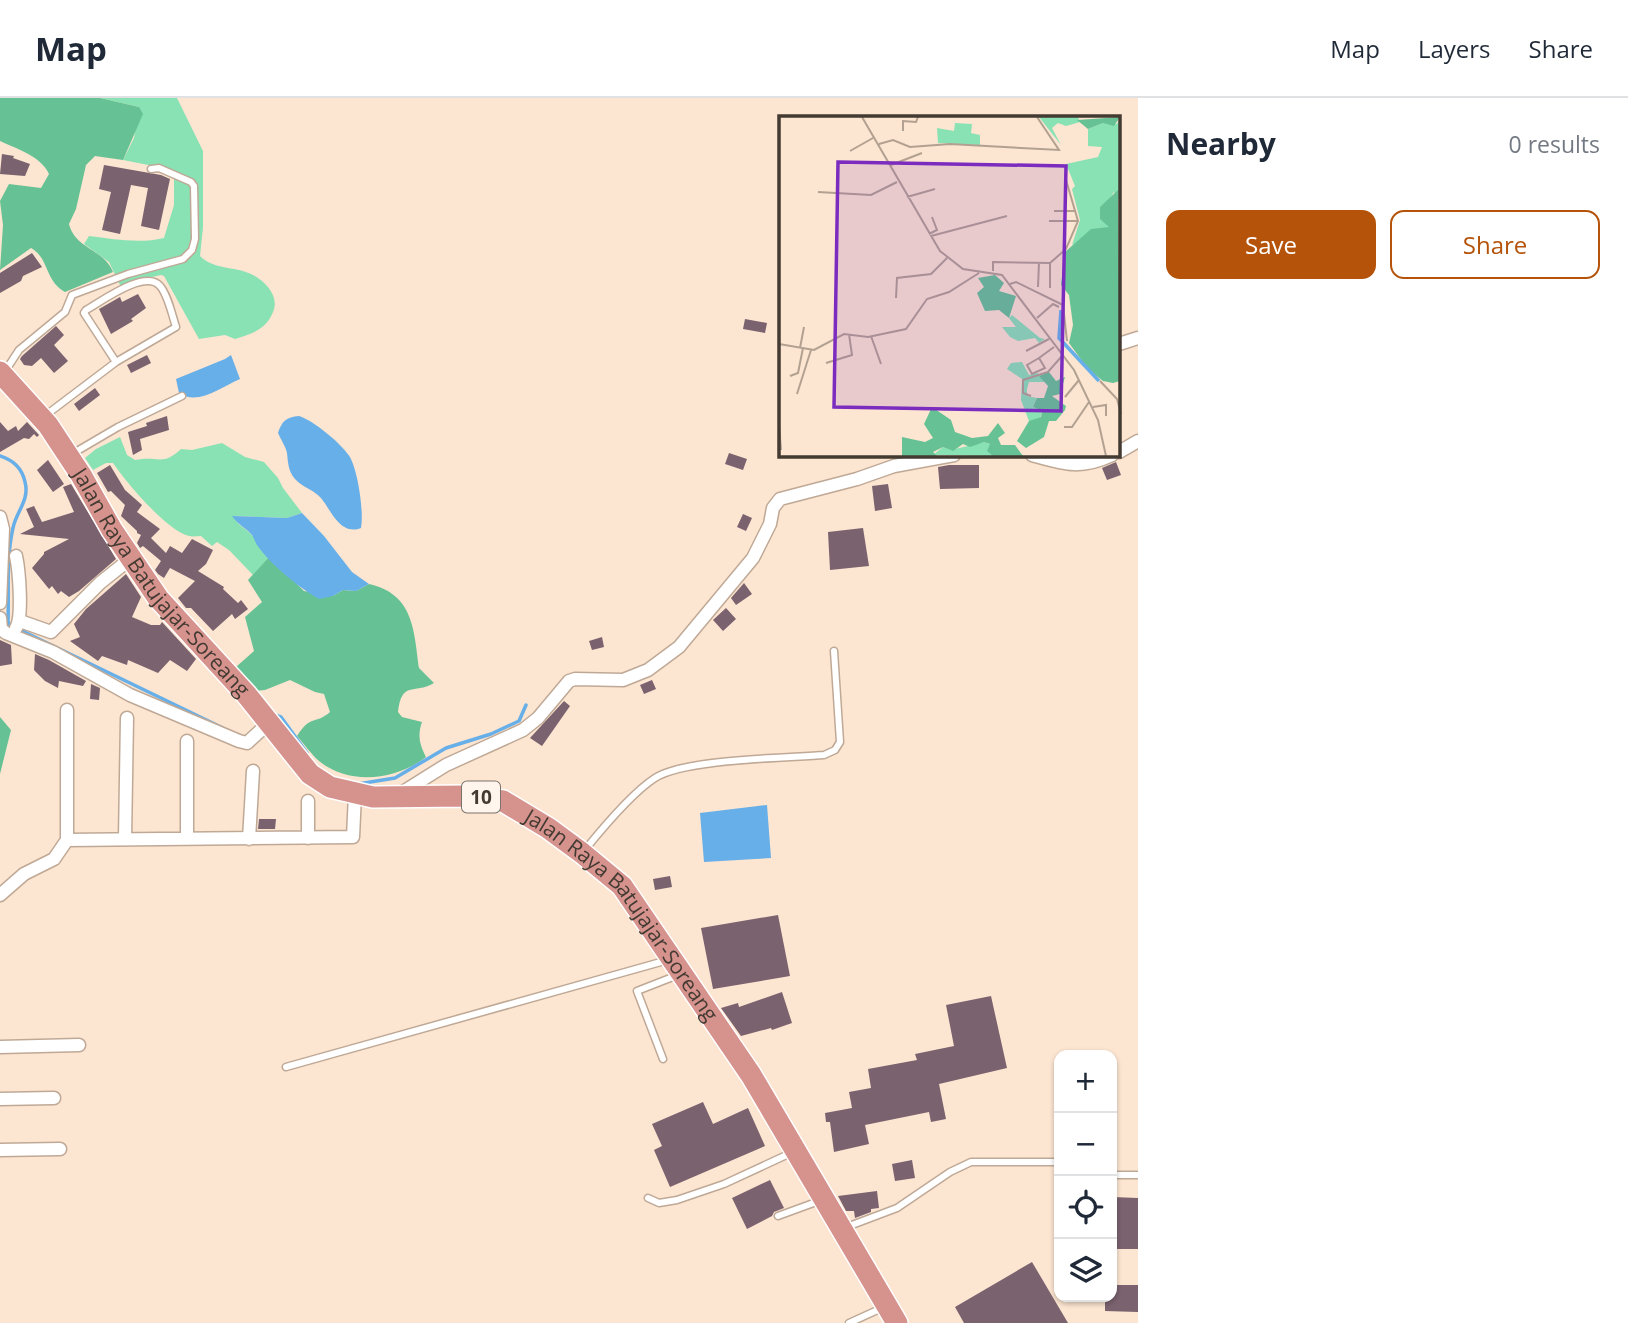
<!DOCTYPE html>
<meta charset="utf-8">
<style>
:root{--surface:#fff;--page:#f6f6f7;--text:#1f2937;--muted:#747a83;--line:#e0e1e3;--accent:#b45309}
body{margin:0;font-family:"Open Sans",sans-serif;background:var(--page);color:var(--text)}
.controls{position:absolute;right:21px;bottom:21px;display:grid;overflow:hidden;border-radius:14px;box-shadow:0 2px 5px #0004}
.controls button{width:63px;height:63px;display:grid;place-items:center;padding:0;border:0;border-bottom:2px solid var(--line);background:var(--surface);color:var(--text);font:35px sans-serif}
.list{margin:0;padding:0;list-style:none}
h2{display:flex;justify-content:space-between;align-items:center;height:91px;margin:0;padding:0 28px;font-size:30px}
h2 small{font-size:23px;font-weight:400;color:var(--muted)}
.actions{display:flex;gap:14px;padding:21px 28px}
.actions a{flex:1;padding:16px 0;border:2px solid var(--accent);border-radius:14px;text-align:center;font-size:24px;color:var(--accent)}
.actions .main{background:var(--accent);color:#fff}
.icon{flex:none;width:38px;height:38px;fill:none;stroke:currentColor;stroke-width:2;stroke-linecap:round;stroke-linejoin:round}
.map{position:relative;flex:none;width:1138px;height:1225px;overflow:hidden}
header{display:flex;align-items:center;gap:42px;box-sizing:border-box;height:98px;padding:0 35px;background:var(--surface);border-bottom:2px solid var(--line)}
header strong{font-size:33px}
nav{display:flex;gap:38px;margin-inline-start:auto;font-size:24px}
main{display:flex}
aside{flex:1;background:var(--surface)}
.map>svg:first-child{display:block}
</style>
<header>
<strong>Map</strong>
<nav><a>Map</a><a>Layers</a><a>Share</a></nav>
</header>
<main>
<div class="map">
<svg width="1138" height="1225" viewBox="0 0 1138 1225">
<rect width="100%" height="100%" fill="#fce5d1"/>
<path fill="#89e2b4" d="M100 0H177L203 53V129L200 158C214 172 234 168 251 176 265 183 280 198 273 214 266 232 251 236 235 241L225 237 199 241 164 178 161 177 134 183 121 189 109 164 84 146 89 138C114 141 139 146 164 140L174 107V72L123 62 134 40 139 9Z
M120 339 127 357 135 362C158 357 162 369 181 351L192 352 222 345 245 359 264 364 278 380 283 390 302 415 287 420 233 418C238 427 243 429 250 435 257 442 262 452 269 459L253 477 229 452 217 444 212 448 201 438C197 438 193 439 189 438 168 434 126 384 113 365H106L93 372 85 360 96 351Z"/>
<path fill="#66c294" d="M0 0H100L139 9 143 16 123 62 95 58 86 67 76 111 69 126C75 151 104 151 113 174L65 194C44 182 50 161 31 150L0 172 3 127 0 103 9 86 41 90 49 76C41 58 17 51 0 43Z
M269 459 304 493 333 498 343 492 356 493 369 486C414 496 414 533 419 570L434 585C413 597 402 582 398 614L402 619 422 624C417 638 420 647 426 659 396 682 350 688 319 663 311 656 304 646 297 638 311 616 315 627 330 614L324 596 315 594 290 582 265 592 254 593 236 569 254 553 245 519 262 504 248 482Z
M0 597V619L11 632 0 676Z"/>
<path fill="#67afe8" d="M231 257 240 281C221 289 198 308 179 295L176 281 225 261Z
M299 318C313 322 342 346 350 359 358 374 364 413 361 430 340 438 331 412 321 400 314 392 302 389 295 381 288 373 288 364 287 355 286 349 281 342 278 335 282 323 286 319 299 318Z
M302 415 324 438 352 474 369 486 356 493 343 492 333 498 319 501C299 490 270 466 257 447 255 444 254 440 252 437 246 430 238 427 232 418L287 420Z
M767 707 771 760 704 764 700 715Z"/>
<g fill="none" stroke-linecap="round" stroke-linejoin="round">
<path stroke="#67afe8" stroke-width="3.5" d="M0 358C13 362 22 370 25 384 30 402 16 414 13 430 6 460 9 493 8 524L10 527 225 631
M275 617 281 619 307 655
M358 686 395 680 446 650 491 636 519 623 526 607"/>
</g>
<path fill="#7a626f" d="M2 56 14 58 13 60 30 66 25 78 0 76Z
M104 67 161 77 170 81 159 132 141 128 148 90 131 87 120 136 102 132 111 94 99 91Z
M32 155 42 169 23 178 21 183 0 195V175Z
M138 196 146 210 131 221 133 223 111 236 99 211 120 199 122 204Z
M745 221 767 225 765 235 743 231Z
M56 228 64 237 54 247 68 263 54 275 41 260 32 268 24 267 20 261 22 258Z
M147 257 151 265 131 275 127 267Z
M95 290 100 297 79 313 74 306Z
M167 318 169 332 140 341 142 352 133 357 128 334 147 328 146 325Z
M0 324 8 333 16 328 18 333 27 324 39 337 37 339 34 336 29 341 24 340 0 354Z
M729 355 747 361 743 372 725 366Z
M48 362 64 386 53 394 37 372Z
M1116 364 1121 377 1107 382 1102 370Z
M110 367 125 392 142 407 137 414 160 431 151 440 166 455 170 448 182 455 192 441 213 452 206 466 198 473 224 489 223 491 238 505 241 502 248 511 235 521 232 516 213 533 191 510H186L178 500 195 483 170 470 164 480 158 476 155 472 161 463 143 448 140 450 137 445 141 437 137 435V433L121 418 125 407 111 393 108 394 97 375Z
M949 367H979V390L940 391 938 369Z
M71 386 116 461 79 493 69 499 61 493 58 496 52 488 49 491 32 470 44 456V454L69 441 20 436 34 429 26 411 34 408 42 424 74 414 63 389Z
M888 386 892 410 875 413 872 388Z
M743 416 752 420 746 433 737 429Z
M863 430 869 468 830 472 828 434Z
M126 476 141 499 132 519 151 527H160L162 524 196 561 187 573 170 562 158 575 128 562 127 567 102 558 98 563 70 543 80 539 74 526 86 511Z
M744 485 752 496 736 507 731 500Z
M726 510 736 521 723 533 713 522Z
M602 539 604 549 592 552 589 543Z
M0 542 11 547 12 566 0 568Z
M35 556 49 562 86 583 83 588 59 583 58 590 45 583 34 572Z
M652 582 656 591 644 596 640 587Z
M91 586 100 590 99 602 90 601Z
M564 603 570 608 542 648 530 640Z
M259 721H276L275 731H258Z
M670 778 672 789 655 792 653 781Z
M778 817 790 878 713 891 701 830Z
M782 894 792 925 772 932 771 930 741 938 721 910 738 905 739 909Z
M991 898 1007 970 939 986 946 1021 931 1024 929 1014 865 1027 869 1046 834 1054 830 1024H826L825 1015 852 1010 849 994 871 990 868 971 917 962 915 956 954 948 946 907Z
M703 1004 713 1026 748 1010 765 1048 670 1089 654 1052 662 1048 652 1026Z
M912 1062 915 1080 895 1083 892 1066Z
M770 1082 784 1110 774 1114 772 1118 747 1131 732 1100Z
M877 1093 879 1110 871 1111V1114L855 1120 854 1113H846L838 1098Z
M1112 1099 1138 1100V1151H1112Z
M1032 1164 1068 1225H964L955 1209Z
M1112 1187H1138V1214L1105 1213V1199H1112Z"/>
<g fill="none" stroke-linecap="round" stroke-linejoin="round">
<g stroke="#bfa996" stroke-width="9">
<path id="service" d="M6 272 19 252 65 214 72 197 128 176 183 161 192 152 195 141 194 88 191 84 159 70 151 71
M46 317 116 264 84 215 86 212C102 203 145 171 160 188 168 197 172 217 176 229L116 264
M72 356 118 329 182 298
M584 753C601 732 633 694 655 680 684 661 786 660 824 657L835 652 840 644 834 553
M663 961 637 893 678 877
M286 969 668 862
M1112 1077H1138
M648 1100 659 1105 677 1102 724 1086 793 1054
M778 1118 819 1103
M844 1130 897 1110 950 1074 971 1064H1059
M849 1225 882 1210"/>
</g>
<g stroke="#bfa996" stroke-width="15">
<path id="minor" d="M1119 246 1138 240
M1119 354 1138 343
M1032 357C1064 366 1080 372 1112 357
M0 419 3 431 0 505
M0 520 1 531 6 535 53 554 130 597 239 643 247 645 260 633 271 629
M20 523 51 534 100 485 130 461
M16 530C23 519 19 472 16 458
M398 697 446 667 523 632 538 620 569 583 575 581 623 582 648 572 679 549 753 460 770 426 773 410 780 401 857 381 894 368 954 357
M187 740V643
M308 740V703
M125 741 127 620
M249 741 253 673
M67 742V612
M0 797 24 776 54 761 67 742 353 739 355 696
M0 949 79 947
M0 1001 54 1000
M0 1052 60 1051"/>
</g>
<g stroke="#fff" stroke-width="24">
<g id="trunk">
<path id="s1" d="M0 274 48 327 81 377 112 432 158 500 246 596 310 676 330 689 373 699 465 698 503 703 548 730 582 755 622 788 751 977 897 1225"/>
</g>
</g>
<use href="#service" stroke="#fff" stroke-width="6"/>
<use href="#minor" stroke="#fff" stroke-width="12"/>
<use href="#trunk" stroke="#d6938e" stroke-width="21"/>
</g>
<g text-anchor="middle" stroke-width="7" stroke-linejoin="round" paint-order="stroke">
<rect fill="#fff5ed" stroke="#7b726a" stroke-width="2" x="462" y="683.5" width="38" height="31" rx="5"/>
<g font-size="19" font-weight="bold" fill="#433a32">
<text x="481" y="706">10</text>
</g>
<g font-size="21" fill="#433a32" stroke="#fff5ed">
<text dy="7" stroke="none"><textPath href="#s1" startOffset="266">Jalan Raya Batujajar-Soreang</textPath></text>
<text dy="7" stroke="none"><textPath href="#s1" startOffset="875">Jalan Raya Batujajar-Soreang</textPath></text>
</g>
</g>
<g transform="translate(779 18)">
<rect width="341" height="341" fill="#fce5d1"/>
<path d="M260 1H299L301 6 287 10 279 7 273 12 282 29ZM341 3V86L335 76 329 86 330 111 293 129 301 104 293 73 296 70 287 48 319 41 323 31 309 30V13L324 7 338 8ZM176 7 193 8 192 17 201 19V29L159 27 158 12 175 15ZM233 199 261 222 266 223 260 227 256 222 239 225 231 221 223 211H237L230 202ZM243 246 250 259 259 257 266 266H250L248 273V280L258 282 254 291 263 295 261 303 255 305H250L242 284 243 263 228 253 232 247ZM205 326 211 328 214 340 154 339 164 331 172 334Z" fill="#89e2b4"/>
<path d="M341 1 335 10 324 7 309 13 298 4ZM339 74 341 265 334 267 324 265 309 253 290 227 294 209 290 179 282 169 286 136 312 113 330 111 321 103V91ZM216 159 225 167 220 175 237 180 230 202 220 194 206 195 198 177 205 171 199 162ZM270 256 277 265 286 261 281 278 273 280 287 290 286 294 277 305H270L265 321 247 332 238 325 250 305 262 301 263 295 254 291 258 282H265L269 270 260 260ZM153 291 172 304 176 316 193 322 209 320 219 307 226 317 219 322 222 329H236L244 340H214L208 335 211 328 205 326 191 331 184 328 174 335 164 331 154 336 158 340H123V321L146 326 154 322 145 308Z" fill="#66c294"/>
<path fill="none" stroke="#67afe8" stroke-width="3.5" d="M282 194 280 222 320 265"/>
<path fill="none" stroke="#b2a191" stroke-width="2" d="M83 1 161 135 184 153 223 159 295 254 319 304 327 340M124 15V5L137 6 139 1M100 28 114 24 131 31 171 28 280 34 258 1M71 35 94 22M112 49 143 37M39 76 92 79 118 66M128 81 156 73M275 95H297M270 105H299M150 118 158 114 153 101M152 120 228 100M214 155V146L271 147 287 133 299 105 287 64M231 168 237 166 284 189 288 225M259 171 260 146M271 172V147M117 182 118 162 152 158 168 142M258 202 274 188 280 191M92 220 102 248M0 228 35 234 65 218 89 221 127 213 148 183 170 176 200 157M21 232 25 211M247 235 270 223M260 242 248 249 253 258 266 252 260 242 275 231M47 247 73 239 70 218M11 260 19 257 24 232M321 265 338 283 342 298M18 278 32 234M252 280 244 277V264L269 256 283 240M286 281 300 264M314 291 327 289V300M0 309 2 334M285 311H293L310 286"/>
<path fill="#7b2cbf" fill-opacity="0.15" stroke="#7b2cbf" stroke-width="3.5" d="M59 46 287 50 282 295 55 291Z"/>
<rect width="341" height="341" fill="none" stroke="#433a32" stroke-width="3.5"/>
</g>
</svg>
<div class="controls">
<button>+</button>
<button>−</button>
<button><svg class="icon" aria-label="locate" viewBox="0 0 24 24"><circle cx="12" cy="12" r="6"/><path d="M12 2v4M12 18v4M2 12h4M18 12h4"/></svg></button>
<button><svg class="icon" aria-label="layers" viewBox="0 0 24 24"><path d="M12 4l9 5-9 5-9-5zM3 14l9 5 9-5"/></svg></button>
</div>
</div>
<aside>
<h2>Nearby<small>0 results</small></h2>
<ul class="list">
</ul>
<div class="actions"><a class="main">Save</a><a>Share</a></div>
</aside>
</main>
